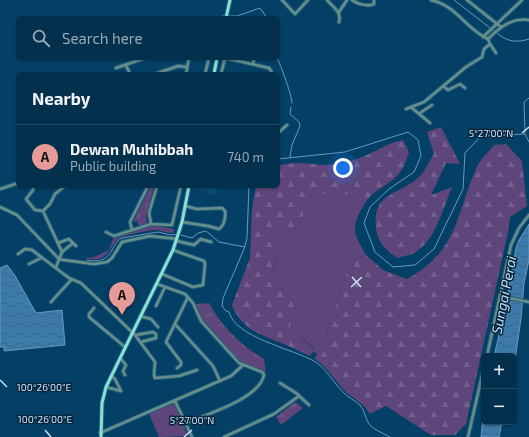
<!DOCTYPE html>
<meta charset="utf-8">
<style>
:root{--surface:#03304c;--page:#113c56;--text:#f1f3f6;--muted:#97a9b5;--line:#244b64;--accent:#e69b98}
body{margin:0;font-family:"Exo 2",sans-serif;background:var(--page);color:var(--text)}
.controls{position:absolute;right:12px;bottom:12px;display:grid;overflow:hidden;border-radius:6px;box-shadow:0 1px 3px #0004}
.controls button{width:36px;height:36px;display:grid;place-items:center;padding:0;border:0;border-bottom:1px solid var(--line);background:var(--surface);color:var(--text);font:20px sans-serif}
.you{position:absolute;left:343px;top:168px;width:14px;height:14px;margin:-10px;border:3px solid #fff;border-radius:50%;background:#1a73e8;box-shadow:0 0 0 6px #1a73e833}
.badge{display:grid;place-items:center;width:26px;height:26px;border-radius:50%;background:var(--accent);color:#111;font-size:13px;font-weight:700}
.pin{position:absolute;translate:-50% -33px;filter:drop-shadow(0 1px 2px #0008)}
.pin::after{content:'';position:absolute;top:21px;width:14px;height:12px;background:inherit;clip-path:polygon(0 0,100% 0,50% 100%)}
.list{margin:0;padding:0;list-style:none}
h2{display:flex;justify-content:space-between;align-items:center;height:52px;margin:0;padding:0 16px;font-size:17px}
h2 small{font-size:13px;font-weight:400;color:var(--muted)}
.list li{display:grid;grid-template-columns:26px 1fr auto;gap:12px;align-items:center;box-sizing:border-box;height:64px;padding:0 16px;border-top:1px solid var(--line)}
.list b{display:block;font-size:15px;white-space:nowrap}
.list p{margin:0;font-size:13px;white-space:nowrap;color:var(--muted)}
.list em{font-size:13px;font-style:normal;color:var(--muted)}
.icon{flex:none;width:22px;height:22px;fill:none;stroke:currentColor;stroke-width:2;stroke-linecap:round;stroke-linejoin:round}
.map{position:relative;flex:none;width:529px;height:437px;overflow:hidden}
.search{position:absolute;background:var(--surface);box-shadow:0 1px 3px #0004;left:16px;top:16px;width:264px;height:44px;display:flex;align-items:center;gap:10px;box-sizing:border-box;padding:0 14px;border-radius:6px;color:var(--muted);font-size:15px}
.panel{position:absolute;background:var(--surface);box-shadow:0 1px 3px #0004;left:16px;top:72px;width:264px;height:116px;border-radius:6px}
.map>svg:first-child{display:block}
</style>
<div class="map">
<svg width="529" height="437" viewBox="0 0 529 437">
<defs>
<pattern id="forest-firs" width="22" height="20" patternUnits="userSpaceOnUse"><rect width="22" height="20" fill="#5e467a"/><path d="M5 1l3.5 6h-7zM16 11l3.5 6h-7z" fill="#74608e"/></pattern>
<pattern id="park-tufts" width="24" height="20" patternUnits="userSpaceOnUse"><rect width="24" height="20" fill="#5e467a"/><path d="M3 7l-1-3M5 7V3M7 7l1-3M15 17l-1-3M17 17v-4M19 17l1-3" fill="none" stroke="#74608e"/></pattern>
<pattern id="water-waves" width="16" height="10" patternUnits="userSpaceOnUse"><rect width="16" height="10" fill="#3c7aaa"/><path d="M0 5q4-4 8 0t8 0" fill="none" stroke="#3c6484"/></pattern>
</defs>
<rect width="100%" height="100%" fill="#044065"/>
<path fill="#094b75" d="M192 186H218L216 195 191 188Z"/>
<path fill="#5e467a" d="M313 194H345L365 203C351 227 352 231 366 255L351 262 328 327 326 345 317 353 312 352 314 348 290 329 295 304 271 277 277 258 272 245 277 228 294 230 302 221 304 210Z
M153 225 174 229 173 233C168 233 163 231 158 230 147 230 132 234 122 237 109 241 112 265 85 258L94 257 109 250 113 239Z
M174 403 188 436 159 437 149 414Z"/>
<path fill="url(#forest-firs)" d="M441 127 460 164 446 163 431 195 452 187C443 208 436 239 416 252 411 255 404 256 398 258 386 251 377 242 376 227 372 192 400 195 419 177 425 172 429 161 434 154L427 132Z
M403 140 409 152C406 162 402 172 394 179 384 187 373 191 365 203L345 194H313L304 210 302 221 294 230 277 229 272 245 277 257 271 277 295 304 290 329 314 349 310 356C301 352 293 348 284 344 261 335 242 330 232 305L250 258 252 209 256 186H278V166C298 159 317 167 336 164 343 162 351 161 357 159 373 154 386 143 403 140Z
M506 144 522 161 527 206 510 217 508 232 466 424 455 435H431L386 406 370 414C364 404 356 400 347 393 335 381 329 369 315 359L317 353 326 345 328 327 351 262 366 255 383 270 407 279C459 250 455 216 477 167 480 160 488 152 494 145Z"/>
<path fill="url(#park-tufts)" d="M151 186H154L146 217 147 221 146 224 139 226 137 221 133 222Z
M209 303C221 326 242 346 264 359L266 373 242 364 202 320 196 304Z
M295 402 303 408 281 425 276 417Z"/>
<path fill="url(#water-waves)" stroke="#6699c2" d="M529 224V260L524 283 521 318 514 368V356H494L505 310 516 248 519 240Z
M7 265 14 274 36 313 62 310 65 345 4 351V347H0V268Z
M484 408V422H502L499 437H481Z"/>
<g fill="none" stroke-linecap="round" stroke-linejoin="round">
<path stroke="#6699c2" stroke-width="1" d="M454 0 494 31
M213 18 223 16H237L260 8 267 18
M497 33C507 42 517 43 529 39
M277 58C280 63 293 98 292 103
M525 134 529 142
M290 157 292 145 300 126 299 122 290 114 291 107
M278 159 345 152 408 132 418 140 421 156 414 172 389 189 370 207 364 223 375 252 393 267 415 265 434 249 463 189 465 153 481 136 525 134 524 102 529 98
M249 186 247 238 244 249 223 298 222 306 226 311 229 312C235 337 292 349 314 361 326 368 333 382 343 392 347 397 355 400 360 405 365 411 365 418 369 424 374 430 383 433 390 437
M181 235 192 238 198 233 206 231 219 242 245 247
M87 260C114 266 110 243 122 238L158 232 171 235 177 234"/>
<g stroke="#275d80" stroke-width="4.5">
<path id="minor" d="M282 0 295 14 308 0
M327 0C333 7 342 12 339 22
M352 0C357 4 369 7 374 4V0
M467 0 501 27
M339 12 347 0
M483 37 522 0
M488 39C499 28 512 17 529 20
M490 44 496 53
M225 58 269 68 273 74
M253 64 254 58
M126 65 130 74
M116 68 145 58
M155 74 178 66 187 67
M186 74 189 58
M205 74 209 58
M221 74 225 58
M443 86 448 90 460 84 465 88
M412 108 430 123
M406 109 424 102 466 67 482 57 484 49 490 44 488 39C466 29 456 5 431 0
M420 113 432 105
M278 133 287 125
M33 186V190L26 199 35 210 43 211 62 252 56 267
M0 189 18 183
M0 207 17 215 59 259 64 260 94 264 107 262 112 258 122 242 150 236 177 239
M43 211 50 204 55 194 65 186
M182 222 208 226 219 229C224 226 226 217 225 211L222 208 197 209 185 206
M151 224 149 213 157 186
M132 230 130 222 148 186
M106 232 114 236 151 224 172 225 181 186
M177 241 194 245 201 239 211 242
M58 243 69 239 76 246
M62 252 73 243
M18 254 25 249 32 250 69 278 81 283 135 335 155 362 154 375 155 378 179 376 197 370
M29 264 41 258
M162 274 193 287 203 285 205 264 204 261 173 250
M157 284 185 294 193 303 201 321 239 363 262 372 264 375C259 399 207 414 186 423
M500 296 529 302
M51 302 71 280
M156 306 165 287
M94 308 89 314V317L125 347
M140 316 151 319 158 327
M175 324 213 366 220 381
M136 335 153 332 156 334V338L141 342
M487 356 511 245 519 228 529 215
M120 358 126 365 123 371 125 375
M177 368 181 365V362L166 342 188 297
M280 383 296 393 309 405
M106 387 121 391 115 379 111 376
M175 401 192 437
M100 433 231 376 243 365
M224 437 274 414 299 396
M468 437 484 367"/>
</g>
<g stroke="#275d80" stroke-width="5">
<path id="major" d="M226 18 230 0
M214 74 217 58
M101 437 102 403 106 387 173 250 182 222 189 186"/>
</g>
<use href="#minor" stroke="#658f89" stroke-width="2.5"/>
<use href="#major" stroke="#85e2d5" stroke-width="3"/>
</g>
<path fill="none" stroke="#c7e2f9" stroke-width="1.5" d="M522 133 529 127M352 277 361 287M351 287 362 277M0 380 7 387M45 430 51 437M184 437 192 430"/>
<g text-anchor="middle" stroke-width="3" stroke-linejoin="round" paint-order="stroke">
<g font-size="14" font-style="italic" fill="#c2e2fd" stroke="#08253b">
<text transform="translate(504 295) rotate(-79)" y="5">Sungai Perai</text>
</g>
</g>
<g font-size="10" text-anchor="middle" fill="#c7e2f9" stroke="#08253b" stroke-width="3" stroke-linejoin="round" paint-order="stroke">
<text x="491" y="137">5°27'00"N</text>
<text x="44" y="391">100°26'00"E</text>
<text x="45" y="423">100°26'00"E</text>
<text x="192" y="424">5°27'00"N</text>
</g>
</svg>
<div class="controls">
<button>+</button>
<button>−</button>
</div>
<div class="you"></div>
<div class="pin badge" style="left:122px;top:315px">A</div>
<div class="search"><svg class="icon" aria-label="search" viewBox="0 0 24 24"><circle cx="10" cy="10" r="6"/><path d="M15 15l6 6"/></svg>Search here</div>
<section class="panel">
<h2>Nearby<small></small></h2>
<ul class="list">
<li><span class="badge">A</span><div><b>Dewan Muhibbah</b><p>Public building</p></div><em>740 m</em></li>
</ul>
</section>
</div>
